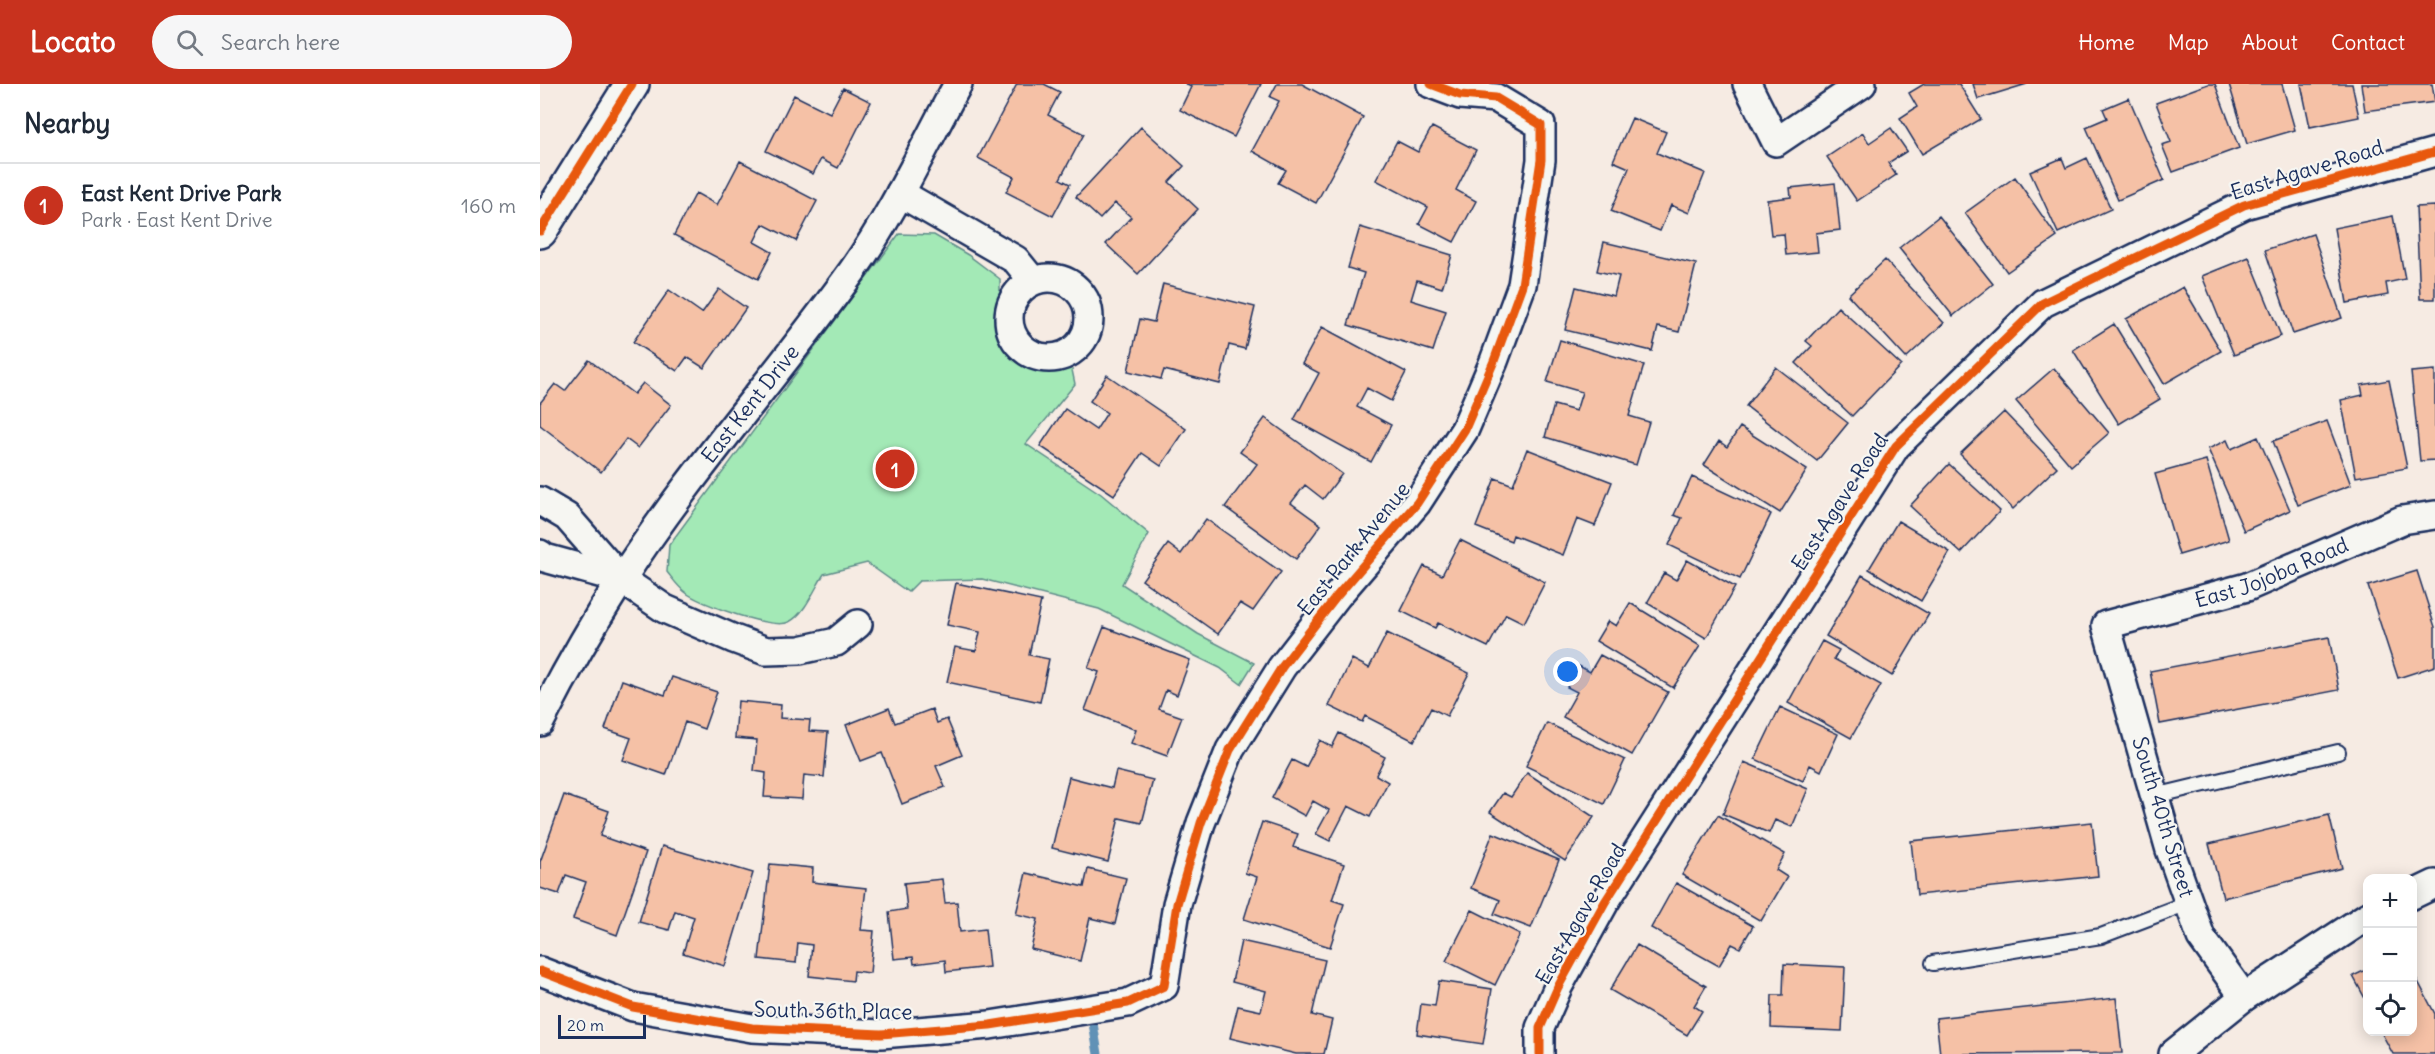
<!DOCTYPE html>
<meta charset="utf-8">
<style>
:root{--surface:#fff;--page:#f6f6f7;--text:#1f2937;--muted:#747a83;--line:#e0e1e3;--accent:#c8321e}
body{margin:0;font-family:Delius,sans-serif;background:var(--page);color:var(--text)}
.controls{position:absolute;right:18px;bottom:18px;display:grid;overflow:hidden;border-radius:12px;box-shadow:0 3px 15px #0003}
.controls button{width:54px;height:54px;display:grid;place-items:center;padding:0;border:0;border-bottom:2px solid var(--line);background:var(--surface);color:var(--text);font:30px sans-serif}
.scale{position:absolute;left:18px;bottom:15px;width:88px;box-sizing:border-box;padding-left:6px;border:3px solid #1b2f5e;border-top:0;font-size:16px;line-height:21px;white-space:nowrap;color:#1b2f5e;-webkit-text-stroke:4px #f6f6f2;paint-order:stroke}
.you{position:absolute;left:1028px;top:588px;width:21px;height:21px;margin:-15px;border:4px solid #fff;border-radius:50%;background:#1a73e8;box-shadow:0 0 0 9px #1a73e833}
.badge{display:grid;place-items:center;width:39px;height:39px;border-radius:50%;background:var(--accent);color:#fff;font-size:20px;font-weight:700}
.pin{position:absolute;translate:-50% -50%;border:3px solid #fff;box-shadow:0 2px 6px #0006}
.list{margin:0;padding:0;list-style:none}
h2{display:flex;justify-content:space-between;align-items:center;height:78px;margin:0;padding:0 24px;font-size:26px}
h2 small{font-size:20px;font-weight:400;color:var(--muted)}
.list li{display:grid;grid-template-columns:39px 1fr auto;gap:18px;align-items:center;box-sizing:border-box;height:84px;padding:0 24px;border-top:2px solid var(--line)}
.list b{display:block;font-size:22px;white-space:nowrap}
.list p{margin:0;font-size:20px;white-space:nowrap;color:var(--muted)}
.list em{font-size:20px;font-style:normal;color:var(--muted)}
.icon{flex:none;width:33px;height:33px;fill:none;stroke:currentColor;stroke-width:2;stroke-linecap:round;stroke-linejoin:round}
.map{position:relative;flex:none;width:1895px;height:970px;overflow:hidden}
header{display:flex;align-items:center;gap:36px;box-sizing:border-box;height:84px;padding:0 30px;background:var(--accent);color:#fff}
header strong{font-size:28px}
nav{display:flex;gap:33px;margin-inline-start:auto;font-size:21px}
.search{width:420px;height:54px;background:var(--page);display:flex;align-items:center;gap:15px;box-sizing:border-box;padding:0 21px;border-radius:33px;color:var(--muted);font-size:22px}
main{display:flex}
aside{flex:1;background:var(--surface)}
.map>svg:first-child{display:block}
</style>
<header>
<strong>Locato</strong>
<div class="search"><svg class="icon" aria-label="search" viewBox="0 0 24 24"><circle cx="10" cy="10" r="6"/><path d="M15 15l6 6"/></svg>Search here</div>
<nav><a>Home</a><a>Map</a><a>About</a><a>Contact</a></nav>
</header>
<main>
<aside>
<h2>Nearby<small></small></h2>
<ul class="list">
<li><span class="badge">1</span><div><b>East Kent Drive Park</b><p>Park · East Kent Drive</p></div><em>160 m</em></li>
</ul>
</aside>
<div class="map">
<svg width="1895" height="970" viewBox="0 0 1895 970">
<rect width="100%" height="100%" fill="#f6ebe3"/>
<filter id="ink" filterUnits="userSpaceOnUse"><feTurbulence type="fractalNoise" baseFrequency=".0167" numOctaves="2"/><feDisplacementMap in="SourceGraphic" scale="12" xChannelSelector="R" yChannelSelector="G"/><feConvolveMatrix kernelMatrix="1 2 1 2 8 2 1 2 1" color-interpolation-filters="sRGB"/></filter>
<g filter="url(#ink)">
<path fill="#a3e9b6" stroke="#5f8c8a" stroke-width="1.5" d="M359 150 394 151 428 171 460 195V248L479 277 506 284 531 281 535 300 486 360 561 410 609 450 582 500 658 550 714 579 701 600 680 584 559 525 442 495 379 497 368 508 327 479 284 490C275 504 265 530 249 538 233 546 159 520 145 508 138 503 132 494 127 488L129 461Z"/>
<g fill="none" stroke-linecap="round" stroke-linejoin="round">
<path stroke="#6191b6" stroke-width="9" d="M551 927 558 970"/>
</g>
<path fill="#f5c1a6" stroke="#1b2f5e" stroke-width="1.5" d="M477 0H504L520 8 508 31 544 50 520 95 530 100 513 132 466 108 474 93 438 74Z
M645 0H721L694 53 640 26 651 3Z
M737 0H762L823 33 776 119 738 99 746 86 712 67 739 17 730 13Z
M1384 0H1419L1441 35 1382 70 1360 34 1377 23 1369 9Z
M1433 0H1487L1438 15Z
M1668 0H1675L1699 64 1633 88 1622 61 1631 58 1616 19Z
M1689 0H1742L1755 46 1707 60Z
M1761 0H1812L1819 33 1770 43Z
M1821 0H1892L1895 18 1825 27Z
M303 4 331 18 298 84 281 75 273 90 226 67 254 11 290 29Z
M1589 14 1624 96 1578 116 1546 43 1567 34 1563 25Z
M1092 34 1126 48 1117 69 1165 89 1149 129 1131 121 1120 147 1071 127 1089 84 1073 77Z
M601 43 644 82 629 98 658 125 598 190 566 160 591 133 575 119 560 135 536 113Z
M892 43 936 66 916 106 936 117 914 158 879 140 888 123 836 96 857 57 878 68Z
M1351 44 1367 67 1348 79 1356 91 1317 117 1287 73 1323 49 1329 59Z
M1522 74 1526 84 1547 74 1571 125 1518 149 1490 88Z
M200 77 277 117 256 157 223 140 214 158 232 168 218 195 134 151 156 109 177 121Z
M1475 93 1517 153 1467 188 1425 129Z
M1295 99 1300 146 1276 149 1278 168 1246 171 1244 150 1231 151 1227 116 1251 113 1250 104Z
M1895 122V215H1880L1876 123Z
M1399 132 1453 200 1413 232 1359 164Z
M1853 132 1865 195 1846 199 1848 211 1807 219 1794 144Z
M820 143 912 171 902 204 877 196 871 216 906 227 893 267 808 241 824 189 808 184Z
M1773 150 1802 234 1753 250 1725 166Z
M1064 158 1156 180 1139 248 1118 243 1112 267 1025 246 1036 203 1074 212 1079 192 1057 187Z
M1709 173 1741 252 1694 271 1662 192Z
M1345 176 1404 239 1366 274 1308 211Z
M623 200 715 223 705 265 689 261 680 300 624 286 621 295 588 287 600 235 614 238Z
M1643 203 1681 267 1624 300 1586 235Z
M179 205 206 224 164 284 147 273 137 287 93 258 129 206 162 229Z
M1298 223 1361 281 1312 332 1256 279 1272 262 1266 257Z
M1574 240 1620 315 1579 340 1533 266Z
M782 243 866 288 851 317 827 304 817 323 851 341 831 378 754 336 779 289 762 280Z
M1020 256 1104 281 1089 332 1109 338 1096 381 1005 353 1014 321 1036 327 1042 308 1007 298Z
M49 276 94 310 103 299 131 321 98 364 86 355 61 388 0 341V319L15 300 25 307Z
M1236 283 1308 339 1277 377 1206 322Z
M1514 284 1569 349 1531 382 1476 317Z
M1895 286V376L1880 377 1871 288Z
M567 291 646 345 621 382 602 369 574 411 500 362 525 325 556 346 567 329 550 317Z
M1849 296 1867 384 1816 393 1801 316 1823 311 1821 301Z
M1464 328 1517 383 1473 425 1420 370Z
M725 334 802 390 783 415 765 401 751 419 781 441 756 475 685 423 717 380 700 368Z
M1787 337 1811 401 1758 421 1733 357Z
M1200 343 1267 386 1240 429 1164 381 1179 357 1187 363Z
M1718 353 1750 426 1704 447 1668 365 1687 356 1691 365Z
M987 365 1072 398 1055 442 1037 435 1023 471 973 451 971 457 936 443 955 394 973 401Z
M1666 376 1689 456 1639 471 1615 390Z
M1409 380 1460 427 1421 469 1370 422Z
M1152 393 1231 430 1200 495 1129 461 1142 434 1134 431Z
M666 435 741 488 713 527 700 519 678 550 602 496 628 460 641 470Z
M1358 437 1410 468 1381 517 1329 485Z
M920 456 1005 498 984 539 966 530 948 563 898 539 895 544 861 527 884 482 902 491Z
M1147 476 1195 503 1166 554 1107 519 1124 489 1136 496Z
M1877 487 1895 543V582L1858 594 1828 502Z
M1322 491 1389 530 1352 592 1286 552Z
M416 499 501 517 489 571 509 575 500 618 407 598 415 563 436 567 440 548 407 541Z
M1090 519 1160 562 1133 604 1056 557 1068 537 1076 542Z
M564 543 650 576 637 611 626 606 619 625 642 633 627 672 591 659 596 646 545 626 559 588 548 584Z
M847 549 929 589 907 632 891 624 874 657 825 632 822 638 789 622 812 575 829 584Z
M1789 553 1799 606 1620 640 1610 587Z
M1282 557 1299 566 1294 575 1341 601 1311 654 1248 619Z
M1060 571 1128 608 1092 671 1023 633 1037 608 1027 603 1039 582 1050 588Z
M132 593 177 608 164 645 145 638 126 691 83 676 91 654 65 645 82 596 125 611Z
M198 617 241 621 240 634 270 636 269 647 288 648 284 693 264 691 262 715 224 713 226 689 214 687 217 656 195 654Z
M1240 623 1298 650 1281 687 1270 681 1263 697 1215 675Z
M349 624 355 639 392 625 397 639 407 635 422 671 396 682 405 703 362 720 342 669 321 677 306 641Z
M1007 639 1085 676 1064 720 986 682Z
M799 649 845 673 836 691 848 698 830 733 808 722 790 757 776 750 789 726 773 717 765 732 732 714 752 676 766 683 780 656 792 663Z
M1204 678 1268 705 1252 743 1235 736 1229 749 1183 730Z
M576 687 613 696 602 739 579 734 568 778 512 764 529 693 572 704Z
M987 689 1054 733 1025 777 950 728 963 709 971 713Z
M24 711 69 727 60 752 106 768 77 851 33 835 46 798 26 791 19 810 0 804V778Z
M1178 731 1245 770 1236 786 1247 793 1221 837 1142 791Z
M1789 731 1802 784 1683 814 1669 760Z
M722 738 758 750 753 763 804 780 792 816 804 820 790 863 704 835 717 793 705 789Z
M1552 738 1558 792 1377 811 1371 757Z
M953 749 1019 776 991 844 954 830 960 816 931 804Z
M122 762 213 789 185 882 143 869 154 833 135 827 129 846 99 838Z
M230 780 273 784 272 798 326 804 321 846 334 847 330 889 314 887 313 897 269 892 272 861 258 859 256 879 219 875Z
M548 785 586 794 575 840 550 834 540 877 491 865 498 835 476 830 486 789 544 803Z
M402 795 405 819 417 818 420 848 445 845 449 883 406 888 405 876 374 880 373 873 354 875 349 828 367 825 364 799Z
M1136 799 1213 842 1200 864 1192 860 1179 882 1111 844Z
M932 826 980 850 955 901 906 877Z
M701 857 785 876 772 931 792 936 784 970H756L690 954 698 922 721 927 726 907 692 898Z
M1097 861 1166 902 1154 922 1162 927 1147 951 1070 906Z
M1244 880 1305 883 1302 947 1231 944 1232 911H1243Z
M1828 885V920L1813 892Z
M1872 886 1895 930V970H1853L1841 948H1872Z
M899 897 952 905 943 960 877 950 881 920 895 922Z
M1576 914 1582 969 1400 970 1396 934Z"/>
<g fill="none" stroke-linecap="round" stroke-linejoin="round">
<g stroke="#1b2f5e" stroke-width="18">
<path id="service" d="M1615 712 1798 668
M1393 879 1561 852 1648 819"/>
</g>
<g stroke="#1b2f5e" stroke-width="32">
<g id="minor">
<path d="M1207 0 1236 58 1322 0"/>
<path d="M360 109 476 176 493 197"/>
<circle cx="509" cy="234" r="40"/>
<path d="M0 417 27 433 81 495 125 525 194 555 226 567 260 566 296 558 318 540"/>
<path d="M0 470 5 474 81 495"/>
<path id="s1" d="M0 638C25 589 52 541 81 496 151 387 238 291 313 186 354 128 384 62 418 0"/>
<path d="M1872 811 1895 800"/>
<path d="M0 887 93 923 212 944 341 950 450 941 588 919 624 902 637 820 661 739 690 666 742 583 797 512 877 419 925 345 954 277 982 201 1001 76V41L956 14 920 11 891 0"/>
<path id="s2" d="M1704 913 1661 853 1630 766 1566 541 1707 503 1862 436 1895 431"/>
<path d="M1000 970V944L1018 903 1065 818 1356 362 1503 219 1704 121 1895 68"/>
<path d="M1633 970 1704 913 1828 832"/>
</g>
</g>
<g stroke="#1b2f5e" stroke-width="38">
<path id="tertiary" d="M0 147 92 0"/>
</g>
<use href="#service" stroke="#f6f6f2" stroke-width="14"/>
<use href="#minor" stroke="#f6f6f2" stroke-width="27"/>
<use href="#tertiary" stroke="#f6f6f2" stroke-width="33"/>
<g stroke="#f6f6f2" stroke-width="13">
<path id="cycleway" d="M0 147 92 0
M0 887 93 923 212 944 341 950 450 941 588 919 624 902 637 820 661 739 690 666 742 583 797 512 877 419 925 345 954 277 982 201 1001 76V41L956 14 920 11 891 0
M1000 970V944L1018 903 1065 818 1356 362 1503 219 1704 121 1895 68"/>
</g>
<use href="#cycleway" stroke="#e8590c" stroke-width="9"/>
</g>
</g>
<g text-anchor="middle" stroke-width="4.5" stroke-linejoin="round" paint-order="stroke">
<g font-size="21" fill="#1b2f5e" stroke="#f6f6f2">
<text transform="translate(1767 86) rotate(-17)" y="7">East Agave Road</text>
<text dy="7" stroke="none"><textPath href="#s1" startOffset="382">East Kent Drive</textPath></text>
<text transform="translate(1300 418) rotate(-57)" y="7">East Agave Road</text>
<text transform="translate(814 465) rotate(-51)" y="7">East Park Avenue</text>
<text dy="7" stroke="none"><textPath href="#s2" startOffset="574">East Jojoba Road</textPath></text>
<text transform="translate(1623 733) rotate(73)" y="7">South 40th Street</text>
<text transform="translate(1041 830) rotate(-60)" y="7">East Agave Road</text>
<text transform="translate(293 927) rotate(1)" y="7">South 36th Place</text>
</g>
</g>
</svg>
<div class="controls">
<button>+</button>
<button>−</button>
<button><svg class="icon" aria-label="locate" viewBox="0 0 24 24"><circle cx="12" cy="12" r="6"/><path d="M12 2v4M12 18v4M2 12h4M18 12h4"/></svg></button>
</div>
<div class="scale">20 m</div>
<div class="you"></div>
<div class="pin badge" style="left:355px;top:385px">1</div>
</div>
</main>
